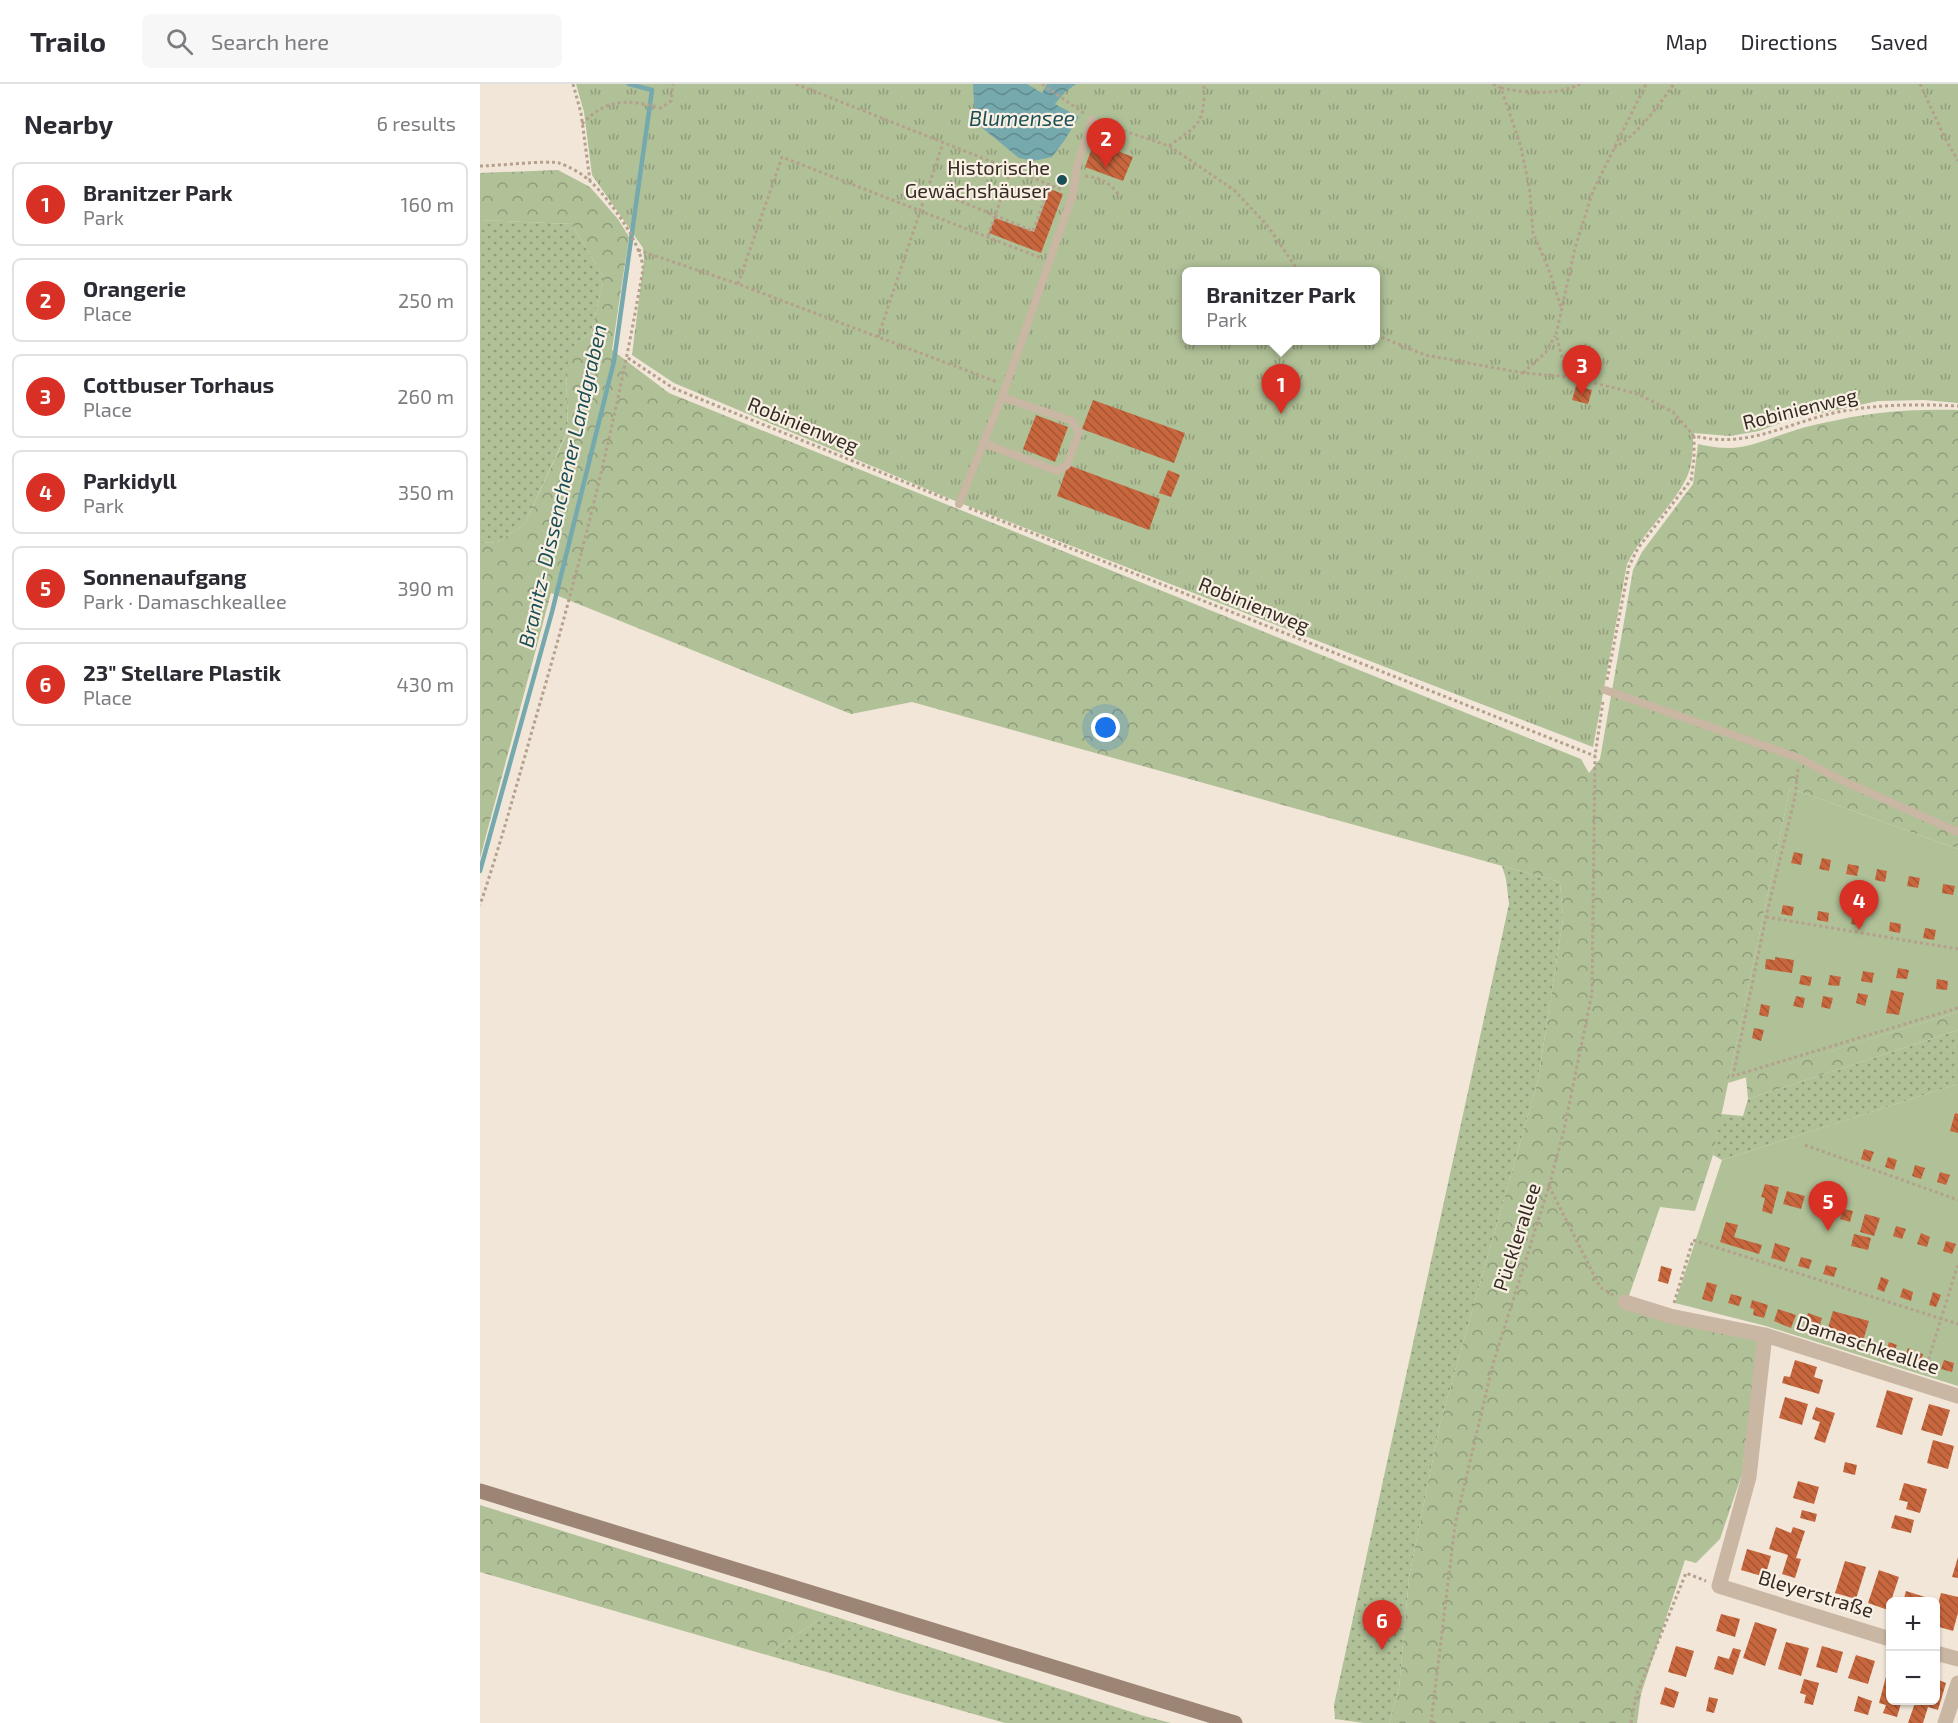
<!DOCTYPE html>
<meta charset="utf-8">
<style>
:root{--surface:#fff;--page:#f7f7f7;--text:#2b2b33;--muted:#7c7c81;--line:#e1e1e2;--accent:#d93025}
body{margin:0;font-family:"Exo 2",sans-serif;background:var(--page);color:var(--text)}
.controls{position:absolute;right:18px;bottom:18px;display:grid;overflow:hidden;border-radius:9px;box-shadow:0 2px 4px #0004}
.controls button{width:54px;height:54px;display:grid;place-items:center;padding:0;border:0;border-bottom:2px solid var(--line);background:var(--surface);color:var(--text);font:30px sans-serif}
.you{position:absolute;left:626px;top:644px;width:21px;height:21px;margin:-15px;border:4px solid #fff;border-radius:50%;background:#1a73e8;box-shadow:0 0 0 9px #1a73e833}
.badge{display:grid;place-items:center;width:39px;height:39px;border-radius:50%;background:var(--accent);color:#fff;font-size:20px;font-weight:700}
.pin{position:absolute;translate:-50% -50px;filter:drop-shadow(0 2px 3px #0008)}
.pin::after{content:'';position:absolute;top:32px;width:21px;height:18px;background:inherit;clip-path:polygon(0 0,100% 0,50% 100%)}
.popup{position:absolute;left:702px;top:183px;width:198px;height:78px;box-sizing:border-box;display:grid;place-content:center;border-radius:9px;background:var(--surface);filter:drop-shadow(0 2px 4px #0005);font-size:20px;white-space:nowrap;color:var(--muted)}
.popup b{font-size:22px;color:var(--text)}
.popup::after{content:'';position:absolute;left:50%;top:100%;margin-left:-12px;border:12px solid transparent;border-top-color:var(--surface)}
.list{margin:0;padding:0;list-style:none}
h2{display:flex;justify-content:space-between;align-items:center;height:78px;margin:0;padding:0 24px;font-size:26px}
h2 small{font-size:20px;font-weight:400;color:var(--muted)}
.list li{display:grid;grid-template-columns:39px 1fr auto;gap:18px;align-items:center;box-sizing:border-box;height:84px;margin:0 12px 12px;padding:0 12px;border:2px solid var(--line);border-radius:9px}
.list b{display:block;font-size:22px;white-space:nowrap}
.list p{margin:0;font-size:20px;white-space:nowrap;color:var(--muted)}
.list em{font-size:20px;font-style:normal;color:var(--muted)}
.icon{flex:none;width:33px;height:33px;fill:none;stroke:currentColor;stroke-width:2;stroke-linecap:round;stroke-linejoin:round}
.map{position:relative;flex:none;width:1478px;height:1639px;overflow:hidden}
header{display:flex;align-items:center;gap:36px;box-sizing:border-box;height:84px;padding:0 30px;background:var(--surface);border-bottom:2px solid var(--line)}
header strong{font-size:28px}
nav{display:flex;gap:33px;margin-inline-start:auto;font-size:21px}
.search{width:420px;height:54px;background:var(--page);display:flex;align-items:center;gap:15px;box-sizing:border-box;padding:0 21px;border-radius:9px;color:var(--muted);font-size:22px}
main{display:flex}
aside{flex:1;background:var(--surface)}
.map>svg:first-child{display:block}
</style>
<header>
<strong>Trailo</strong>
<div class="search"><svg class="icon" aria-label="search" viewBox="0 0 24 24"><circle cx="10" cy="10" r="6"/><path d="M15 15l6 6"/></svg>Search here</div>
<nav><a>Map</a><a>Directions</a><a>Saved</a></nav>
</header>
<main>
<aside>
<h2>Nearby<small>6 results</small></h2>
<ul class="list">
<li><span class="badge">1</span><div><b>Branitzer Park</b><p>Park</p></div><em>160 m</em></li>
<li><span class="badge">2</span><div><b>Orangerie</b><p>Place</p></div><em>250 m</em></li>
<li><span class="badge">3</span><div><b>Cottbuser Torhaus</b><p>Place</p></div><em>260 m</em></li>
<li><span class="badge">4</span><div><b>Parkidyll</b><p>Park</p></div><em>350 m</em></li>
<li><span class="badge">5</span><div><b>Sonnenaufgang</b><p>Park · Damaschkeallee</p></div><em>390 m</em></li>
<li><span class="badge">6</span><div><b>23&quot; Stellare Plastik</b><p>Place</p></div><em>430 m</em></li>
</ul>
</aside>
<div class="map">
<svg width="1478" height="1639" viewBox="0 0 1478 1639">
<defs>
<pattern id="grass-dots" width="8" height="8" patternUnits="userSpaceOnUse" patternTransform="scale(1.5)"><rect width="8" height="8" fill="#b0c097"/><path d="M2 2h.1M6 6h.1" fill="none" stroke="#909c7b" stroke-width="1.8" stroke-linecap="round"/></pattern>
<pattern id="forest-crowns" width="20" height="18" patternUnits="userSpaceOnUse" patternTransform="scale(1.5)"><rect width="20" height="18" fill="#b0c097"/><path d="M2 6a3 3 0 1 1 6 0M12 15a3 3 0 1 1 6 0" fill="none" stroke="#909c7b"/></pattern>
<pattern id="park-tufts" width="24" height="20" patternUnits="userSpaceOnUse" patternTransform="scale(1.5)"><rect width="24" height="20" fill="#b0c097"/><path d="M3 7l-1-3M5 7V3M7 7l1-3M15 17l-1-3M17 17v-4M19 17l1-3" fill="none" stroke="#909c7b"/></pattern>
<pattern id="water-waves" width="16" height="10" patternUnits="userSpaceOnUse" patternTransform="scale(1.5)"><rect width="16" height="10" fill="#76a9ae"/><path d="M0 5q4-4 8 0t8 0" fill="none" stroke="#628a8d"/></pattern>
<pattern id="building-back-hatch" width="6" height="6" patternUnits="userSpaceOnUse" patternTransform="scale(1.5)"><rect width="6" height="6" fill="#c8673e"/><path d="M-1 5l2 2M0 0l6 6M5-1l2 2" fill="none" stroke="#a35534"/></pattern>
</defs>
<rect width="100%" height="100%" fill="#f1e6d7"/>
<path fill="url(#grass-dots)" d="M0 136 92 140 124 194 111 249 96 259 86 287 88 346 44 441 17 458 0 459Z
M1022 782 1080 798 1083 835 1058 996 960 1340 929 1493 919 1604 909 1639H884L855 1635 854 1621 1029 820 1026 795Z
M1478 946V1000L1242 1076 1233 1071 1241 1030 1263 1032 1268 1015Z
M347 1530 664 1632 691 1639H525L287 1571Z"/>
<path fill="url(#forest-crowns)" d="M78 86 110 103 138 135 149 153 132 266 189 309 1101 675 1109 689 1120 675 1153 486 1162 468 1213 400 1218 360C1262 370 1273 359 1313 347 1327 342 1343 339 1358 336 1397 327 1438 325 1478 326V765L1310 704 1233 1071 1215 1127 1180 1123 1145 1223 1278 1257 1262 1390 1240 1455 1216 1479 1205 1476 1161 1610 1157 1639H909L919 1604 929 1493 960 1340 1058 996 1083 835 1080 798 432 618 371 630 71 509 0 774V459L17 458 44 441 88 347 86 287 89 274 96 259 111 249 124 194 92 140 0 136V89Z
M1478 928V946L1268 1015 1266 993Z
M0 1421 347 1530 287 1571 0 1488Z"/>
<path fill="url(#park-tufts)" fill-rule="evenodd" d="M96 0H1478V319L1444 316 1398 317 1309 336 1279 347 1250 352 1213 349C1213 365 1213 381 1206 395 1190 426 1162 449 1147 480L1113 663 480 419 194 299 152 271 164 175 163 164 112 91 104 28ZM706 188H896V256H706Z"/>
<path fill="#b0c097" d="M1310 704 1478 765V928L1248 999Z
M1478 1000V1302L1286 1242 1195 1219 1242 1076Z"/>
<path fill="url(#water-waves)" d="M493 0H547L562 9 567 0H596L584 9 575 20 599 33 584 57 572 73 553 77 539 74 495 38Z"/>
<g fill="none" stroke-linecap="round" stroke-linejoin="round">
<path stroke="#76a9ae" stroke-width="4.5" d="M0 787 72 528 134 277 172 6 149 0"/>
</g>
<path fill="url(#building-back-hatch)" d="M614 58 653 73 643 97 605 83Z
M570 105 583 110 561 169 509 149 515 134 554 148Z
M1096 302 1112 306 1108 320 1092 316Z
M613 316 705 349 694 379 602 345Z
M556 331 588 343 575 378 543 365Z
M588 381 680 415 669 446 577 412Z
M688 386 700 391 691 413 679 409Z
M1314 768 1323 770 1321 781 1311 779Z
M1342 774 1351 776 1349 787 1339 785Z
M1368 780 1379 782 1377 792 1366 790Z
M1397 785 1407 787 1405 798 1395 796Z
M1429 792 1440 794 1438 804 1427 802Z
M1463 800 1475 802 1473 811 1462 809Z
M1303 821 1314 823 1312 832 1301 830Z
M1338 827 1349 829 1348 838 1337 836Z
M1373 831 1384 833 1382 842 1371 840Z
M1410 838 1421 840 1420 849 1409 847Z
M1445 844 1456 846 1454 856 1443 854Z
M1295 873 1314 876 1312 889 1285 885 1286 875 1295 876Z
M1418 884 1429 886 1427 895 1416 894Z
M1383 887 1394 889 1392 899 1381 897Z
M1321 891 1332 893 1330 902 1319 900Z
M1350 891 1361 893 1359 902 1348 901Z
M1457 895 1468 897 1467 906 1456 905Z
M1411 906 1424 909 1419 931 1406 929Z
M1378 909 1388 911 1385 922 1376 919Z
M1316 912 1325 914 1323 924 1313 922Z
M1343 912 1353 914 1350 925 1341 923Z
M1281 920 1290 922 1288 933 1279 931Z
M1274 944 1284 946 1281 957 1272 954Z
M1475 1029 1478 1030V1049L1470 1047Z
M1384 1065 1394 1068 1390 1078 1381 1075Z
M1408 1073 1417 1076 1414 1086 1405 1083Z
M1435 1081 1445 1084 1441 1095 1432 1092Z
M1460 1088 1470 1091 1466 1101 1457 1098Z
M1285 1100 1299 1103 1292 1130 1282 1127 1285 1114 1281 1113Z
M1307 1107 1325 1112 1321 1125 1303 1120Z
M1337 1118 1347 1121 1343 1131 1334 1128Z
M1364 1125 1373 1127 1370 1138 1360 1135Z
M1385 1130 1400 1134 1394 1152 1380 1148Z
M1246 1138 1258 1141 1254 1153 1282 1161 1279 1170 1240 1158Z
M1416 1142 1426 1145 1422 1155 1413 1152Z
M1441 1149 1450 1153 1447 1163 1437 1160Z
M1374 1150 1391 1154 1388 1166 1371 1162Z
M1466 1157 1476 1160 1472 1170 1463 1167Z
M1295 1159 1310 1164 1305 1178 1291 1174Z
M1321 1173 1332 1176 1329 1185 1318 1182Z
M1346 1181 1357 1184 1354 1193 1343 1190Z
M1181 1182 1192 1185 1188 1200 1178 1197Z
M1401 1193 1409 1196 1404 1208 1397 1205Z
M1227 1198 1237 1201 1232 1218 1222 1215Z
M1423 1204 1433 1208 1431 1217 1420 1213Z
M1453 1208 1461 1211 1456 1223 1449 1221Z
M1251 1210 1262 1213 1259 1222 1248 1219Z
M1272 1216 1288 1221 1284 1234 1273 1231 1274 1225 1270 1224Z
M1298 1225 1316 1231 1311 1244 1294 1237Z
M1353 1227 1389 1237 1382 1260 1346 1250Z
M1328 1229 1342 1234 1337 1251 1322 1247Z
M1409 1258 1417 1261 1412 1273 1405 1270Z
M1428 1264 1443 1270 1440 1279 1425 1273Z
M1315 1276 1337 1283 1334 1293 1343 1296 1339 1310 1302 1299 1304 1292 1310 1293Z
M1464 1276 1474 1279 1472 1288 1461 1285Z
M1407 1306 1433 1314 1422 1351 1396 1343Z
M1305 1313 1328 1320 1322 1341 1299 1334Z
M1449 1320 1470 1326 1462 1352 1441 1346Z
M1336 1323 1355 1329 1345 1359 1334 1355 1340 1338 1332 1335Z
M1453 1356 1474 1362 1468 1385 1447 1379Z
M1365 1378 1377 1381 1375 1391 1363 1388Z
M1318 1397 1339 1403 1334 1420 1313 1414Z
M1424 1399 1447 1405 1440 1429 1426 1425 1428 1418 1419 1416Z
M1322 1426 1337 1430 1335 1438 1320 1434Z
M1415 1431 1434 1436 1431 1449 1411 1444Z
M1296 1443 1311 1449 1313 1443 1325 1447 1316 1474 1321 1475 1315 1494 1302 1490 1308 1471 1289 1465Z
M1267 1465 1291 1472 1285 1493 1261 1486Z
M1478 1473V1494L1472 1493Z
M1365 1477 1386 1483 1376 1515 1355 1509Z
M1399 1486 1419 1493 1408 1526 1388 1519Z
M1426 1507 1448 1514 1447 1518H1423Z
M1461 1509 1478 1513V1529L1473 1547 1456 1542V1528Z
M1241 1530 1260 1535 1255 1553 1236 1547Z
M1275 1538 1297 1545 1285 1582 1263 1574Z
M1306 1558 1329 1564 1321 1592 1298 1585Z
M1196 1562 1214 1567 1206 1593 1188 1588Z
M1342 1562 1363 1568 1357 1589 1336 1583Z
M1253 1564 1261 1566 1253 1591 1234 1585 1238 1572 1249 1575Z
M1376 1571 1395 1577 1388 1600 1368 1594Z
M1407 1589H1410V1616H1422L1417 1633 1403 1629 1406 1621 1399 1619Z
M1324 1595 1339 1599 1333 1621 1324 1619 1326 1611 1320 1609Z
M1456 1595 1466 1599 1458 1626 1448 1623 1443 1639H1428L1436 1616H1456Z
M1185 1603 1199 1608 1194 1624 1180 1620Z
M1378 1612 1392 1617 1388 1631 1374 1627Z
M1229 1613 1238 1615 1234 1629 1226 1627Z"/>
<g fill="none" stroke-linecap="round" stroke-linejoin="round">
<path stroke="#b5a08e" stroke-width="3" stroke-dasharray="3 3" stroke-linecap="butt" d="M93 0 101 29 110 97
M316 0 583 106
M562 0 605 30
M1013 0 1021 4 1041 63 1050 108 1053 149 1069 186 1081 223
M1440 0 1465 54 1478 77
M1021 4C1046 9 1076 12 1100 0
M621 39 689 62 754 106 787 141 819 188
M102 40C127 14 148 15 181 24L191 17 193 0
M689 62C719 40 725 40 724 0
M1134 64C1159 50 1177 23 1194 0
M0 82C15 82 69 76 79 79 89 82 104 91 111 98 130 116 162 160 163 185 137 336 99 486 56 633 38 696 21 759 0 821
M605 92C622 94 631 99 640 113
M448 104 553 147 570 101
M508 152 531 86
M158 166 258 200 517 298
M258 200 302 73 561 174
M896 251 945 271 1043 289 1091 293 1083 276 1076 251 1095 164 1113 107 1166 0
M398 253 463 59
M148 274 193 304 469 416
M1043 289 1066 268 1075 252
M1091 293 1158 310 1193 328 1214 352
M489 424 1115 672
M1127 596 1149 482 1158 464 1211 396 1214 375V352C1269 365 1306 339 1358 328 1398 320 1438 320 1478 322
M1318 685 1315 713 1286 833 1253 992 1478 924
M1286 833 1478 865
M1325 1061 1478 1116
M1069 1102 1120 1203 1133 1211
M1194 1219 1213 1156 1478 1240
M1445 1287 1478 1180
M951 1639 975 1441 1013 1280 1069 1102 1084 1046 1112 909 1115 672 1123 617
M1151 1639 1156 1612 1206 1489 1226 1497"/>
<path stroke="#c9b6a3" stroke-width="8" d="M503 359 577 387 587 381 599 348 592 337 522 313
M479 420 522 313 593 110 597 82 612 35
M1125 606 1319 674 1361 696 1478 748"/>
<path stroke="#c9b6a3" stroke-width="15" d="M1145 1218 1190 1232 1285 1251
M1410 1555 1239 1502 1269 1393 1285 1251 1478 1312
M1456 1569 1478 1575
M1465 1639 1478 1599"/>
<path stroke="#9d8575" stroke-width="15" d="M0 1407 755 1639"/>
</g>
<circle fill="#1b4f56" stroke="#f9f0e3" stroke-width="2" cx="582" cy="96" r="6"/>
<g text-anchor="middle" stroke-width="4.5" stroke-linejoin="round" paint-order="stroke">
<g font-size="20" fill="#342b25" stroke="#f9f0e3" text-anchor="end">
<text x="570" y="91">Historische<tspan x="570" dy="23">Gewächshäuser</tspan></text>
</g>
<g font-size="20" fill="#342b25" stroke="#f9f0e3">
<text transform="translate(1320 325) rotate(-14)" y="7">Robinienweg</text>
<text transform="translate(323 341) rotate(22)" y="7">Robinienweg</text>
<text transform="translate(774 521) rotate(22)" y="7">Robinienweg</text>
<text transform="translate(1037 1153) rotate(-72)" y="7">Pücklerallee</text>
<text transform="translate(1388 1261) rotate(18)" y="7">Damaschkeallee</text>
<text transform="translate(1336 1510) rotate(17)" y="7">Bleyerstraße</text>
</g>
<g font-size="21" font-style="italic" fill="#1b4f56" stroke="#f9f0e3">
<text x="542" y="42">Blumensee</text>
<text transform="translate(83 402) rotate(-77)" y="7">Branitz- Dissenchener Landgraben</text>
</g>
</g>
</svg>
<div class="controls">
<button>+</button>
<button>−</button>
</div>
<div class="you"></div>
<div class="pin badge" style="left:801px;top:330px">1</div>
<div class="popup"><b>Branitzer Park</b>Park</div>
<div class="pin badge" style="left:626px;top:84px">2</div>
<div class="pin badge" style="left:1102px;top:311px">3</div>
<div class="pin badge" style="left:1379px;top:846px">4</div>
<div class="pin badge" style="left:1348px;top:1147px">5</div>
<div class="pin badge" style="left:902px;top:1566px">6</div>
</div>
</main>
